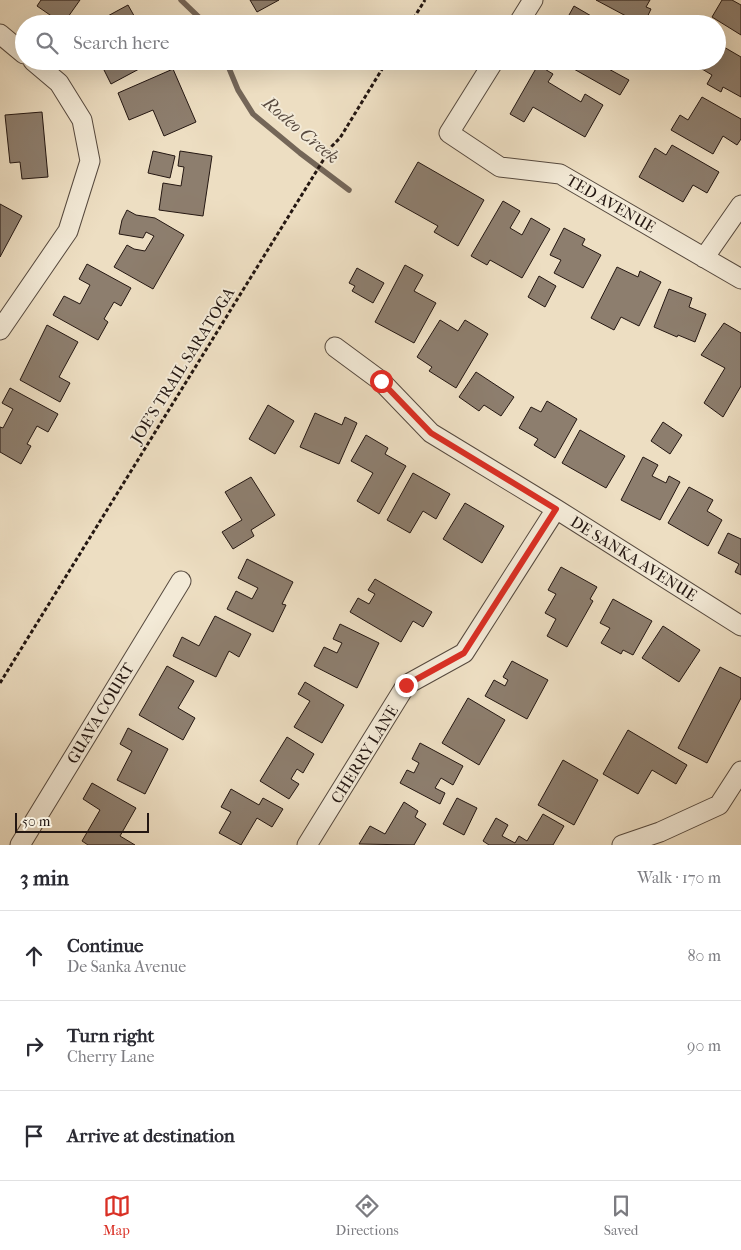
<!DOCTYPE html>
<meta charset="utf-8">
<style>
:root{--surface:#fff;--page:#f2f2f3;--text:#2b2b33;--muted:#7c7c81;--line:#e1e1e2;--accent:#d93025}
body{margin:0;font-family:"IM FELL French Canon",serif;background:var(--page);color:var(--text)}
.scale{position:absolute;left:15px;bottom:12px;width:134px;box-sizing:border-box;padding-left:5px;border:2px solid #241712;border-top:0;font-size:14px;line-height:18px;white-space:nowrap;color:#241712;-webkit-text-stroke:4px #f3ead7;paint-order:stroke}
.stop{position:absolute;width:15px;height:15px;margin:-11px;border:4px solid #d93025;border-radius:50%;background:#fff}
.stop.end{background:#d93025;border-color:#fff;box-shadow:0 1px 5px #0008}
.list{margin:0;padding:0;list-style:none}
h2{display:flex;justify-content:space-between;align-items:center;height:65px;margin:0;padding:0 20px;font-size:21px}
h2 small{font-size:16px;font-weight:400;color:var(--muted)}
.list li{display:grid;grid-template-columns:32px 1fr auto;gap:15px;align-items:center;box-sizing:border-box;height:90px;padding:0 20px;border-top:1px solid var(--line)}
.list b{display:block;font-size:19px;white-space:nowrap}
.list p{margin:0;font-size:16px;white-space:nowrap;color:var(--muted)}
.list em{font-size:16px;font-style:normal;color:var(--muted)}
.icon{flex:none;width:28px;height:28px;fill:none;stroke:currentColor;stroke-width:2;stroke-linecap:round;stroke-linejoin:round}
.map{position:relative;flex:none;width:741px;height:845px;overflow:hidden}
.search{position:absolute;background:var(--surface);box-shadow:0 5px 20px #0002;left:15px;right:15px;top:15px;height:55px;display:flex;align-items:center;gap:12px;box-sizing:border-box;padding:0 18px;border-radius:28px;color:var(--muted);font-size:19px}
.sheet{height:335px;background:var(--surface)}
nav{display:flex;justify-content:space-around;align-items:center;box-sizing:border-box;height:70px;border-top:1px solid var(--line);background:var(--surface);font-size:14px;color:var(--muted)}
nav a{display:grid;justify-items:center;gap:2px}
nav .on{color:var(--accent)}
.map>svg:first-child{display:block}
</style>
<div class="map">
<svg width="741" height="845" viewBox="0 0 741 845">
<rect width="100%" height="100%" fill="#eddec2"/>
<filter id="stains"><feTurbulence type="fractalNoise" baseFrequency=".004" numOctaves="4"/><feColorMatrix values="0 0 0 0 .2 0 0 0 0 .09 0 0 0 0 .02 0 0 0 .5 -.17"/></filter>
<radialGradient id="worn" r=".72"><stop offset=".6" stop-color="#630" stop-opacity="0"/><stop offset="1" stop-color="#630" stop-opacity=".3"/></radialGradient>
<g fill="none" stroke-linecap="round" stroke-linejoin="round">
<path stroke="#746658" stroke-width="5.5" d="M181 0 206 24
M226 61 238 90 253 114 300 153 349 190"/>
</g>
<path fill="#8d7e6e" stroke="#241712" d="M41 0H80L63 24 37 6Z
M250 0H279L257 12Z
M596 0H650L646 7 651 9 644 24H641Z
M722 0H732L741 5V35L712 17Z
M128 5 137 21 133 24H93Z
M574 6 605 24H564Z
M717 43 741 57V97L723 87 721 92 707 84 712 75 692 63 693 61H717Z
M107 61H154L111 84 101 64Z
M566 61H608L605 67 629 80 620 95 565 64Z
M538 65 553 74 548 82 581 102 585 94 603 105 585 137 533 107 524 122 510 114Z
M173 69 196 122 164 136 153 110 129 120 118 93Z
M702 97 741 119V139L737 145 723 136 713 154 671 130 680 115 688 120Z
M42 112 48 177 22 179 20 162 10 163 5 115Z
M672 145 719 172 707 193 693 185 683 202 639 177 655 148 666 155Z
M153 151 175 156 170 178 148 173Z
M180 151 212 156 203 216 159 210 163 183 181 186 184 167 178 166Z
M418 162 484 200 458 246 434 232 438 226 395 202Z
M503 201 520 211 510 228 522 235 531 218 550 229 522 278 490 260 487 265 471 256Z
M0 204 22 216 0 257Z
M127 210 136 215 155 218 184 235 153 289 114 267 127 245 134 249 145 251 154 236 146 232 143 238 119 234 122 220Z
M564 228 585 239 582 245 601 255 583 288 554 273 561 260 550 255Z
M87 264 131 288 121 306 114 302 104 319 108 322 98 340 53 315 64 296 80 304 90 285 79 279Z
M405 265 423 275 414 291 436 303 414 343 375 322Z
M617 267 638 277 640 271 661 282 639 326 621 317 614 330 591 318Z
M357 268 384 283 373 303 352 291 355 286 349 283Z
M539 276 556 286 545 307 528 297Z
M669 289 692 298 689 307 706 314 695 342 678 335 677 337 654 327Z
M440 320 458 331 465 320 488 334 456 388 429 371 432 367 417 357Z
M724 323 741 333V386L723 417 704 403 725 368 701 355Z
M47 325 78 342 59 377 70 383 60 402 20 380Z
M476 372 514 397 501 416 484 405 479 411 459 397Z
M10 388 58 414 48 432 37 426 27 444 31 446 21 464 0 452V427L3 428 13 409 2 403Z
M547 401 577 419 555 458 534 445 538 439 519 428 531 407 541 412Z
M268 405 294 421 275 454 249 439Z
M315 413 342 425 345 417 357 423 339 464 300 447Z
M663 422 682 435 670 454 651 441Z
M580 430 625 456 606 488 562 463Z
M366 435 388 448 385 454 406 466 379 514 357 501 373 473 351 461Z
M643 457 658 465 652 476 666 483 669 476 680 482 660 520 621 500Z
M413 473 450 494 436 519 423 511 410 533 387 520Z
M251 477 275 515 251 530 254 536 233 549 222 532 242 520 225 492Z
M689 487 713 500 707 511 722 520 708 546 668 523Z
M465 503 504 526 482 563 443 539Z
M728 533 741 539V575L735 572 739 564 718 553Z
M247 559 293 582 282 604 286 605 273 632 227 609 236 591 252 599 258 588 238 578Z
M561 567 597 587 590 599 593 601 567 647 547 636 556 619 545 613 556 594 548 590Z
M375 579 432 612 423 627 413 621 401 642 350 612 358 598 369 604 375 594 368 590Z
M613 599 652 621 633 655 623 650 621 654 601 643 610 628 600 623Z
M215 616 251 634 239 657 229 651 216 677 173 656 182 637 199 646Z
M340 624 379 643 357 688 314 666 324 647 337 653 342 643 333 639Z
M663 626 700 650 679 682 642 658Z
M512 661 548 680 527 719 485 696 494 680 505 686 508 680 503 677Z
M167 666 194 681 178 708 195 718 183 740 139 715Z
M720 667 741 678V698L707 763 678 748Z
M305 682 344 705 322 743 294 727 310 701 298 694Z
M468 698 505 720 479 765 442 743Z
M128 728 168 749 145 794 117 780 132 751 120 744Z
M628 730 687 765 676 784 652 770 638 794 603 774Z
M287 737 314 754 303 773 297 769 291 779 299 784 289 799 260 781Z
M420 743 463 766 453 785 441 778 435 788 445 793 440 804 400 783 407 770 414 773 419 763 412 759Z
M563 760 598 780 574 825 538 805Z
M92 783 136 808 120 836 135 845H88L82 841 100 810 83 799Z
M231 789 259 805 263 798 283 809 272 827 257 818 241 845 219 833 231 812 221 807Z
M457 798 477 808 464 835 443 824Z
M404 802 418 811 415 817 426 824 414 845 359 844 370 826 385 834Z
M543 814 564 826 553 845H489L483 841 496 818 508 825 502 836 515 843 519 836 527 841Z"/>
<g fill="none" stroke-linecap="round" stroke-linejoin="round">
<g stroke="#56493e" stroke-width="21">
<path id="street" d="M518 24 533 0
M0 34 24 54
M494 61 449 133 500 167 560 174 741 279
M704 258 741 205
M0 330 68 231 90 161 82 120 59 83 33 61
M335 347 381 381 431 433 556 509 741 626
M20 845 181 581
M307 845 406 685 464 653 556 509
M622 845 660 832 719 805 741 771"/>
</g>
<path stroke="#241712" stroke-width="3" stroke-dasharray="4 2.5" stroke-linecap="butt" d="M410 24 425 0
M0 683 332 146 340 138 387 61"/>
<use href="#street" stroke="#f3ead7" stroke-width="19"/>
</g>
<g fill="none" stroke-linecap="round" stroke-linejoin="round">
<path stroke="#d93025" stroke-width="6" d="M381 381 431 433 556 509 464 653 406 685"/>
</g>
<g text-anchor="middle" stroke-width="4" stroke-linejoin="round" paint-order="stroke">
<g font-size="16" fill="#241712" stroke="#f3ead7">
<text transform="translate(611 203) rotate(30)" y="6">TED AVENUE</text>
<text transform="translate(182 365) rotate(-58)" y="6">JOE'S TRAIL SARATOGA</text>
<text transform="translate(634 558) rotate(32)" y="6">DE SANKA AVENUE</text>
<text transform="translate(100 713) rotate(-59)" y="6">GUAVA COURT</text>
<text transform="translate(364 754) rotate(-58)" y="6">CHERRY LANE</text>
</g>
<g font-size="18" font-style="italic" fill="#594b40" stroke="#f3ead7">
<text transform="translate(301 130) rotate(40)" y="6">Rodeo Creek</text>
</g>
</g>
<rect width="100%" height="100%" filter="url(#stains)"/>
<rect width="100%" height="100%" fill="url(#worn)"/>
</svg>
<div class="scale">50 m</div>
<div class="stop" style="left:381px;top:381px"></div>
<div class="stop end" style="left:406px;top:685px"></div>
<div class="search"><svg class="icon" aria-label="search" viewBox="0 0 24 24"><circle cx="10" cy="10" r="6"/><path d="M15 15l6 6"/></svg>Search here</div>
</div>
<section class="sheet">
<h2>3 min<small>Walk · 170 m</small></h2>
<ul class="list">
<li><svg class="icon" aria-label="ahead" viewBox="0 0 24 24"><path d="M12 20V5M6 11l6-6 6 6"/></svg><div><b>Continue</b><p>De Sanka Avenue</p></div><em>80 m</em></li>
<li><svg class="icon" aria-label="right" viewBox="0 0 24 24"><path d="M7 20v-9h11M14 6l5 5-5 5"/></svg><div><b>Turn right</b><p>Cherry Lane</p></div><em>90 m</em></li>
<li><svg class="icon" aria-label="arrive" viewBox="0 0 24 24"><path d="M6 21V4h12l-3 4 3 4H6"/></svg><div><b>Arrive at destination</b></div></li>
</ul>
</section>
<nav>
<a class="on"><svg class="icon" aria-label="map" viewBox="0 0 24 24"><path d="M3 6l6-2 6 2 6-2v14l-6 2-6-2-6 2zM9 4v14M15 6v14"/></svg>Map</a>
<a><svg class="icon" aria-label="directions" viewBox="0 0 24 24"><path d="M12 3l9 9-9 9-9-9zM9 14v-3h6M13 9l2 2-2 2"/></svg>Directions</a>
<a><svg class="icon" aria-label="saved" viewBox="0 0 24 24"><path d="M7 4h10v16l-5-4-5 4z"/></svg>Saved</a>
</nav>
